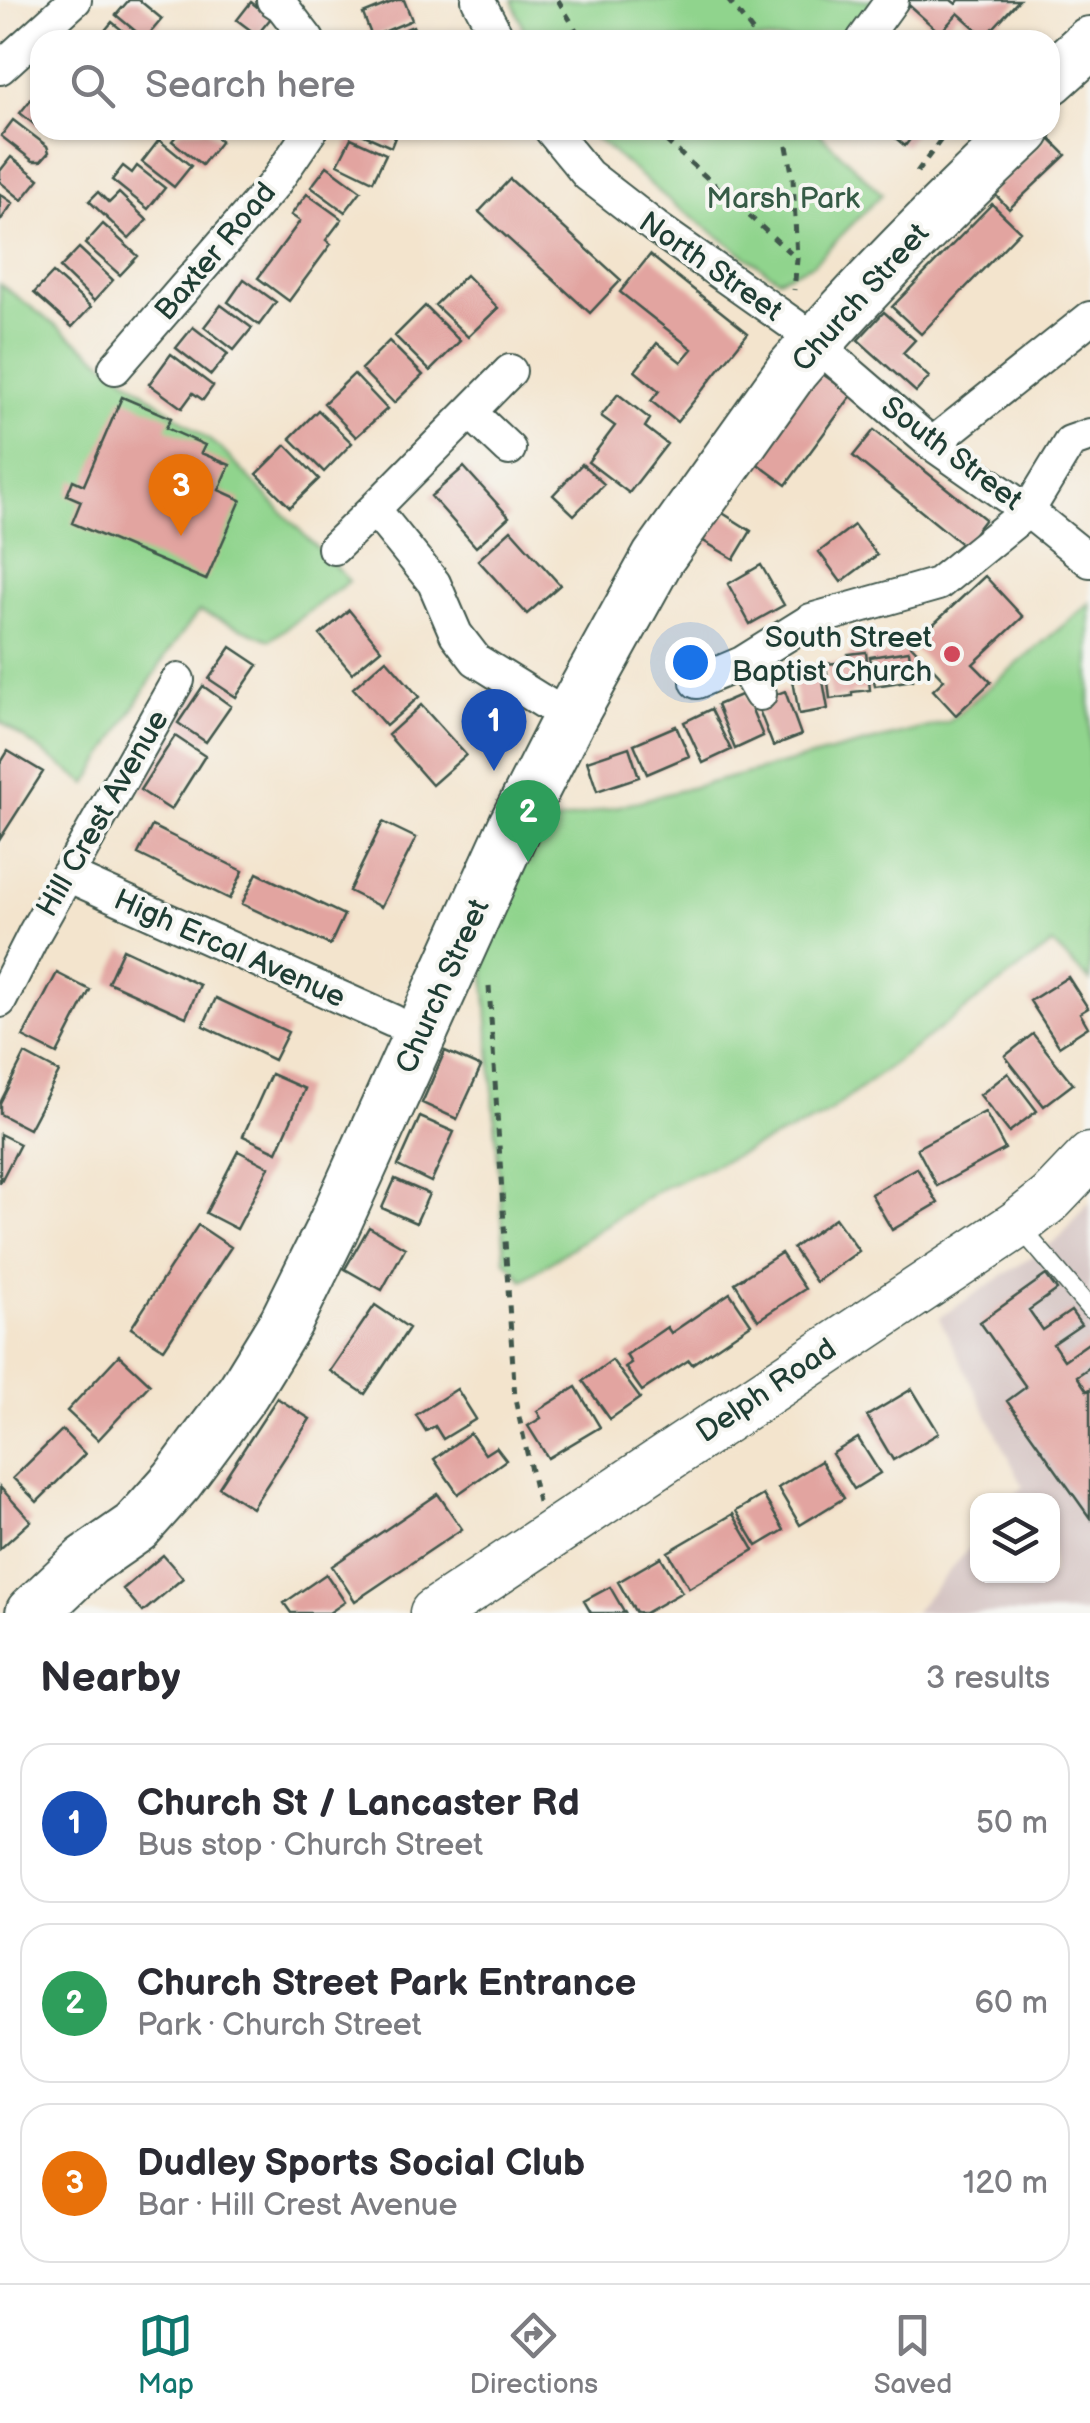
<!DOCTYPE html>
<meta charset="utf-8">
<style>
:root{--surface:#fff;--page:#f7f7f7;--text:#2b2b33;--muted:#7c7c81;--line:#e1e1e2;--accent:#0f766e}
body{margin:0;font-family:"Balsamiq Sans",sans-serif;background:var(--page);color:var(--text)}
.controls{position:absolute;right:30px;bottom:30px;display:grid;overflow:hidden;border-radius:20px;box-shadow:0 2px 8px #0004}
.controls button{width:90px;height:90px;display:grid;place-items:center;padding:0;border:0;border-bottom:2px solid var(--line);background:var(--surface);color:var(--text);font:50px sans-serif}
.you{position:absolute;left:690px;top:662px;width:35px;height:35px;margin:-25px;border:8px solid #fff;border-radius:50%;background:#1a73e8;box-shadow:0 0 0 15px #1a73e833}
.badge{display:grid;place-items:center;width:65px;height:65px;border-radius:50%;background:var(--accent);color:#fff;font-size:32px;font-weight:700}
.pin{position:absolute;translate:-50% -82px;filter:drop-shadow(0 2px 5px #0008)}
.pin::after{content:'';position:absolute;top:52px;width:35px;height:30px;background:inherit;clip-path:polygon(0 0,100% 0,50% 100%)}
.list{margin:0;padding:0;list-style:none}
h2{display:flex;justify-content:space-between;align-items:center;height:130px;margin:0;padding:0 40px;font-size:42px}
h2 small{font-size:32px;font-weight:400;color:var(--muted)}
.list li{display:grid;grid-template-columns:65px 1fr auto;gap:30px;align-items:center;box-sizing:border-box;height:160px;margin:0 20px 20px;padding:0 20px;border:2px solid var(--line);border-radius:30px}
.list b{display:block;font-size:38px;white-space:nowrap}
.list p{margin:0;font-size:32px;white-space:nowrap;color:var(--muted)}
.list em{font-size:32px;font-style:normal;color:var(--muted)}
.icon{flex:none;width:55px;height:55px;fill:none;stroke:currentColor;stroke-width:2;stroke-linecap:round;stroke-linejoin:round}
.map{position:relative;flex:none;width:1090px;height:1613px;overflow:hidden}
.search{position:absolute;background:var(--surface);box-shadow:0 2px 8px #0004;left:30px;right:30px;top:30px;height:110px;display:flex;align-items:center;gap:25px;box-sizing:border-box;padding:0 35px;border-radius:30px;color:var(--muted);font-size:38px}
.sheet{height:670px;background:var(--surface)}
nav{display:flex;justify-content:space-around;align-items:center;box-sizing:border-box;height:140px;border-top:2px solid var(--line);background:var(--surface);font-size:28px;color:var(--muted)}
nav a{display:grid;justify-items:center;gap:5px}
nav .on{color:var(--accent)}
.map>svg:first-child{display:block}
</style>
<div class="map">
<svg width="1090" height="1613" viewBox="0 0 1090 1613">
<rect width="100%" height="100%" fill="#f6f6f2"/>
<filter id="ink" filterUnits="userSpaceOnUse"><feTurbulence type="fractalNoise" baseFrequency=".01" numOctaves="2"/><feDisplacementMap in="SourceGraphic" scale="20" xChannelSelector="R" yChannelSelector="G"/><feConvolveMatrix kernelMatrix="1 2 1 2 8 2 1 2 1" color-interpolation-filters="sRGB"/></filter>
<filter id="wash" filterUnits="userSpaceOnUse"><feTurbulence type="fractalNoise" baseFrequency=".0048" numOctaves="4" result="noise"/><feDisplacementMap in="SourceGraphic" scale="40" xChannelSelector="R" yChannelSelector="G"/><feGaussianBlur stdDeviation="2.25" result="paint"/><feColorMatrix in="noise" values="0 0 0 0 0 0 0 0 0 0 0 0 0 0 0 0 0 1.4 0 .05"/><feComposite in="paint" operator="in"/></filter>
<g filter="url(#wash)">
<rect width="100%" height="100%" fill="#f3e4cd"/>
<path fill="#d1bfbe" d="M1090 1201V1613H913L977 1539 978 1576H1052V1500H1011L1023 1486 939 1318 1061 1237Z"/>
<path fill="#90d48d" stroke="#588860" stroke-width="2.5" d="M512 0H881L851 40H528Z
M586 130H816L882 194 813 264 778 279 675 205Z
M0 284 221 449 349 581 270 640 199 611 168 652 87 784 0 721Z
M1090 603V981L1052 944 824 1116 658 1190 523 1280 505 1260 482 936 533 828 948 722Z"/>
<g id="blocks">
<path fill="#e2a4a0" d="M129 0H139L162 19 145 39 116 15Z
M397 0H404L412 20 372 37 363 14Z
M903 0H951L956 4 959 0H1019L985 37 958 13 940 33Z
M251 2 271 18 257 35 237 20Z
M112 22 134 40H97Z
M413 26 419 40H378Z
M36 93 40 97V129L20 113Z
M13 120 47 146 49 152 41 161H33L1 136Z
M181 130H207L221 141 202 165 172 141Z
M353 130H398L391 147Z
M886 130H917L905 146Z
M1048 137 1066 155 1009 209 992 191Z
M351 138 386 154 373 181 338 164Z
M159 140 191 166 174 187 142 162Z
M11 157 39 179 22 200 0 182V171Z
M123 166 132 173 137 166 165 188 148 209 112 180Z
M327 166 361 191 345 212 311 187Z
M510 179 621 280 590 313 479 212Z
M98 192 109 203 119 193 147 220 129 239 89 201Z
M0 194 13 203 0 221Z
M307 194 342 219 326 240 331 244 289 301 258 278 300 221 291 215Z
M992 204 1020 231 921 334 892 307Z
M103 224 138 256 120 275 85 244Z
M79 248 113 280 94 301 60 268Z
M650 255 748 333 677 422 651 401 659 391 635 371 657 343 681 362 692 349 620 292Z
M53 273 91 307 72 327 34 293Z
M466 275 498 308 468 337 435 305Z
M244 279 276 302 259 325 228 302Z
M221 305 252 328 234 350 204 327Z
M425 306 460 341 430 371 395 336Z
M884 312 915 340 903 353 929 377 916 392 858 340Z
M193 327 228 354 211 375 176 348Z
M389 341 423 375 394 403 361 369Z
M171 354 213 386 203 400 193 393 182 408 149 384Z
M817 370 852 395 786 485 751 459Z
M354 374 387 409 356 437 324 403Z
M618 394 650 419 645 427 667 444 629 493 588 462 615 426 601 416Z
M122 397 171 418 166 428 205 445 201 453 230 465 219 490 241 500 206 580 72 523 81 501 67 495 73 480 84 485Z
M318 410 352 443 324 472 290 438Z
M874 430 985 519 964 546 853 456Z
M286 445 319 479 290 507 257 474Z
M582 464 604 484 574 515 553 495Z
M464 467 509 517 476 547 431 496Z
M713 507 751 531 734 559 695 536Z
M854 525 877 555 841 582 819 552Z
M511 530 560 585 527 614 478 560Z
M761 565 784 605 750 624 728 584Z
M985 576 1023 617 973 664 991 682 956 715 933 690 944 680 911 645Z
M349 610 381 649 352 673 320 635Z
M231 647 258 665 236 697 209 679Z
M909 651 913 680 875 686 870 657Z
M866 652 870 690 852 692V696L830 699 826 664 848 662V654Z
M386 659 419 697 386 726 353 688Z
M820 664 828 709 799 714 791 669Z
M203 686 231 706 206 742 178 723Z
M785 691 801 735 773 746 756 702Z
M745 693 763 736 735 749 717 705Z
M421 705 466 755 432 785 388 735Z
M711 709 731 750 703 763 684 722Z
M676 726 689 756 647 774 634 744Z
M175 736 205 756 171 810 140 790Z
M629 747 639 777 597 791 587 761Z
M8 751 43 772 0 839V764Z
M383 822 416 838 381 907 349 891Z
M152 826 243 871 230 899 138 854Z
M257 873 344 915 330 945 242 904Z
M123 949 200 985 186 1017 108 982Z
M57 973 90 990 57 1054 23 1037Z
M1068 977 1088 1008 1080 1013 1088 1027 1059 1046 1030 1001Z
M216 998 288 1032 274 1060 203 1026Z
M1033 1034 1073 1084 1044 1106 1005 1056Z
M445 1051 481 1067 457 1119 422 1103Z
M25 1054 59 1072 29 1129 0 1114V1103Z
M1008 1073 1037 1111 1009 1132 980 1095Z
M271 1074 305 1089 277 1152 243 1136Z
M985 1112 1005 1149 937 1186 917 1148Z
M420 1117 454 1132 431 1182 398 1166Z
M0 1134 20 1144 0 1183Z
M238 1151 269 1167 237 1229 206 1213Z
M917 1168 938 1203 892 1230 871 1194Z
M395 1179 429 1194 416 1223 382 1208Z
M835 1218 859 1251 816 1282 793 1248Z
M198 1225 231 1247 164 1349 131 1328Z
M369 1227 405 1248 382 1290 345 1269Z
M781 1253 805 1289 758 1320 735 1283Z
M1046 1275 1057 1290 1029 1310 1043 1330 1071 1311 1081 1325 1053 1344 1064 1360 1090 1342V1367L1077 1376 1087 1391 1090 1389V1518L1007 1401 1026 1387 980 1322Z
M730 1293 751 1324 692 1364 689 1360 642 1391 625 1367 631 1363 626 1355 667 1327 671 1333Z
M375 1305 409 1328 365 1394 330 1371Z
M119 1355 150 1384 98 1440 67 1411Z
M612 1360 640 1398 610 1419 583 1381Z
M576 1387 600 1427 548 1458 528 1426 541 1418 537 1411Z
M457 1389 476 1419 443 1439 435 1426 426 1431 416 1415Z
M912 1389 939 1433 893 1460 867 1416Z
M277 1398 310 1419 252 1508 219 1487Z
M62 1430 85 1454 37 1502 13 1478Z
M470 1433 485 1454 496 1447 506 1460 458 1494 434 1459Z
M858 1438 880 1473 854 1489 832 1454Z
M821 1461 844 1498 800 1525 778 1488Z
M0 1487 31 1521 0 1549Z
M438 1494 462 1529 355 1601 332 1566Z
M763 1495 784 1530 757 1546 736 1511Z
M733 1514 754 1550 689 1588 668 1552Z
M163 1555 183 1578 143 1612 123 1589Z
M661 1557 682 1592 645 1613H636L618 1582Z
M326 1574 345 1602 329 1613H291L284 1603Z
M610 1587 625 1613H591L584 1601Z"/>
</g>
</g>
<g filter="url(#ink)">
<use href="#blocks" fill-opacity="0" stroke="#3f564b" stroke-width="2.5"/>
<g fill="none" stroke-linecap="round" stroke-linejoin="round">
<g stroke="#3f564b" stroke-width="21">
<path id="lane" d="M1019 1226 1090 1309"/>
</g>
<g stroke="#3f564b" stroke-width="36">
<path id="street" d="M273 0 282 6 308 40
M478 0 499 40
M863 40 892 0
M0 68 75 0
M551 130 588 175 655 227 794 325 932 444 1028 511 1090 561
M115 368 275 183 311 130
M510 371 374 509 434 583 456 634 476 660 547 704
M471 413 509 449
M932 444 1090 318
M334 548 374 509
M742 663 760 694
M697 682 742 663 811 620 938 584 1028 511 1070 442 1090 435
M67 875 393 1021
M0 1001 34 934 178 680"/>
</g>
<g stroke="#3f564b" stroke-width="51">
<path id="secondary" d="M434 1613 1018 1224 1051 1198 1090 1157"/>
</g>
<g stroke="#3f564b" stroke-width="56">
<path id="primary" d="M1050 79 1090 43
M32 1613 87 1561 136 1527 177 1481 243 1392 286 1322 332 1229 515 825 569 719 658 558 793 369C866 284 944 206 1025 130"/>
</g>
<path stroke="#3f564b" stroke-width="5" stroke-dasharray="8 8" stroke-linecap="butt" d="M558 0 582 40
M728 0 759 40
M654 130 797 259
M784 130 793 178 797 259 794 290
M917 172 948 130
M489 986 515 1399 538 1502"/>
<use href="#lane" stroke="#fff" stroke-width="18"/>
<use href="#street" stroke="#fff" stroke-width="32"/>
<use href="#secondary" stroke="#fff" stroke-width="48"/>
<use href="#primary" stroke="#fff" stroke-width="52"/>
</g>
</g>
<circle fill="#d1495b" stroke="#f6f6f2" stroke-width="4" cx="952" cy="654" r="10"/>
<g text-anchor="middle" stroke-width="8" stroke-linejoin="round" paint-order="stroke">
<g font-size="30" fill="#365b46" stroke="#f6f6f2">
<text x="783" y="208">Marsh Park</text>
</g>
<g font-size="30" fill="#1f3d34" stroke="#f6f6f2">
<text transform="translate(215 251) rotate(-50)" y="10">Baxter Road</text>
<text transform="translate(711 266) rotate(35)" y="10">North Street</text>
<text transform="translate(860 297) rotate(-48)" y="10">Church Street</text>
<text transform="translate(952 453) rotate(37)" y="10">South Street</text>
<text transform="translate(102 813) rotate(-60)" y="10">Hill Crest Avenue</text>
<text transform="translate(230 948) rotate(24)" y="10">High Ercal Avenue</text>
<text transform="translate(442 986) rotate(-66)" y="10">Church Street</text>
<text transform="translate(766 1390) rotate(-34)" y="10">Delph Road</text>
</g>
<g font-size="30" fill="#1f3d34" stroke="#f6f6f2" text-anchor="end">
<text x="932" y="647">South Street<tspan x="932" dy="34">Baptist Church</tspan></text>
</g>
</g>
</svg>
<div class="controls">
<button><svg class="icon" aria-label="layers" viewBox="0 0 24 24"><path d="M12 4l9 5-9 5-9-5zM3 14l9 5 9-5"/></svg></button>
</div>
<div class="you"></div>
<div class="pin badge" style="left:494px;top:771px;background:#1a4fb4">1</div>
<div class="pin badge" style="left:528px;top:862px;background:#2e9e5b">2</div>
<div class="pin badge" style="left:181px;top:536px;background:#e8710a">3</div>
<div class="search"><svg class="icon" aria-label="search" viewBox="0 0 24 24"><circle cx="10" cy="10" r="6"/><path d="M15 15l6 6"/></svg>Search here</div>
</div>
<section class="sheet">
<h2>Nearby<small>3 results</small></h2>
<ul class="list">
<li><span class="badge" style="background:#1a4fb4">1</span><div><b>Church St / Lancaster Rd</b><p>Bus stop · Church Street</p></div><em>50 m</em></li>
<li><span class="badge" style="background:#2e9e5b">2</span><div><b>Church Street Park Entrance</b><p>Park · Church Street</p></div><em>60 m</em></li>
<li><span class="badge" style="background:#e8710a">3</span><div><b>Dudley Sports Social Club</b><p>Bar · Hill Crest Avenue</p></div><em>120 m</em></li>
</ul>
</section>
<nav>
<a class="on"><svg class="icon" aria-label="map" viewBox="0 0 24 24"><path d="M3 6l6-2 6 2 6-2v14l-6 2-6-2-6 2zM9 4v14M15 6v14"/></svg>Map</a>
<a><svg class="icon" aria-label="directions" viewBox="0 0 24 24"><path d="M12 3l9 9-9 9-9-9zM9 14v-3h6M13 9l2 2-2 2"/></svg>Directions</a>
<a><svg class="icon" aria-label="saved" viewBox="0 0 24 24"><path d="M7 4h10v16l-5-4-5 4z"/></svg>Saved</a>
</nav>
